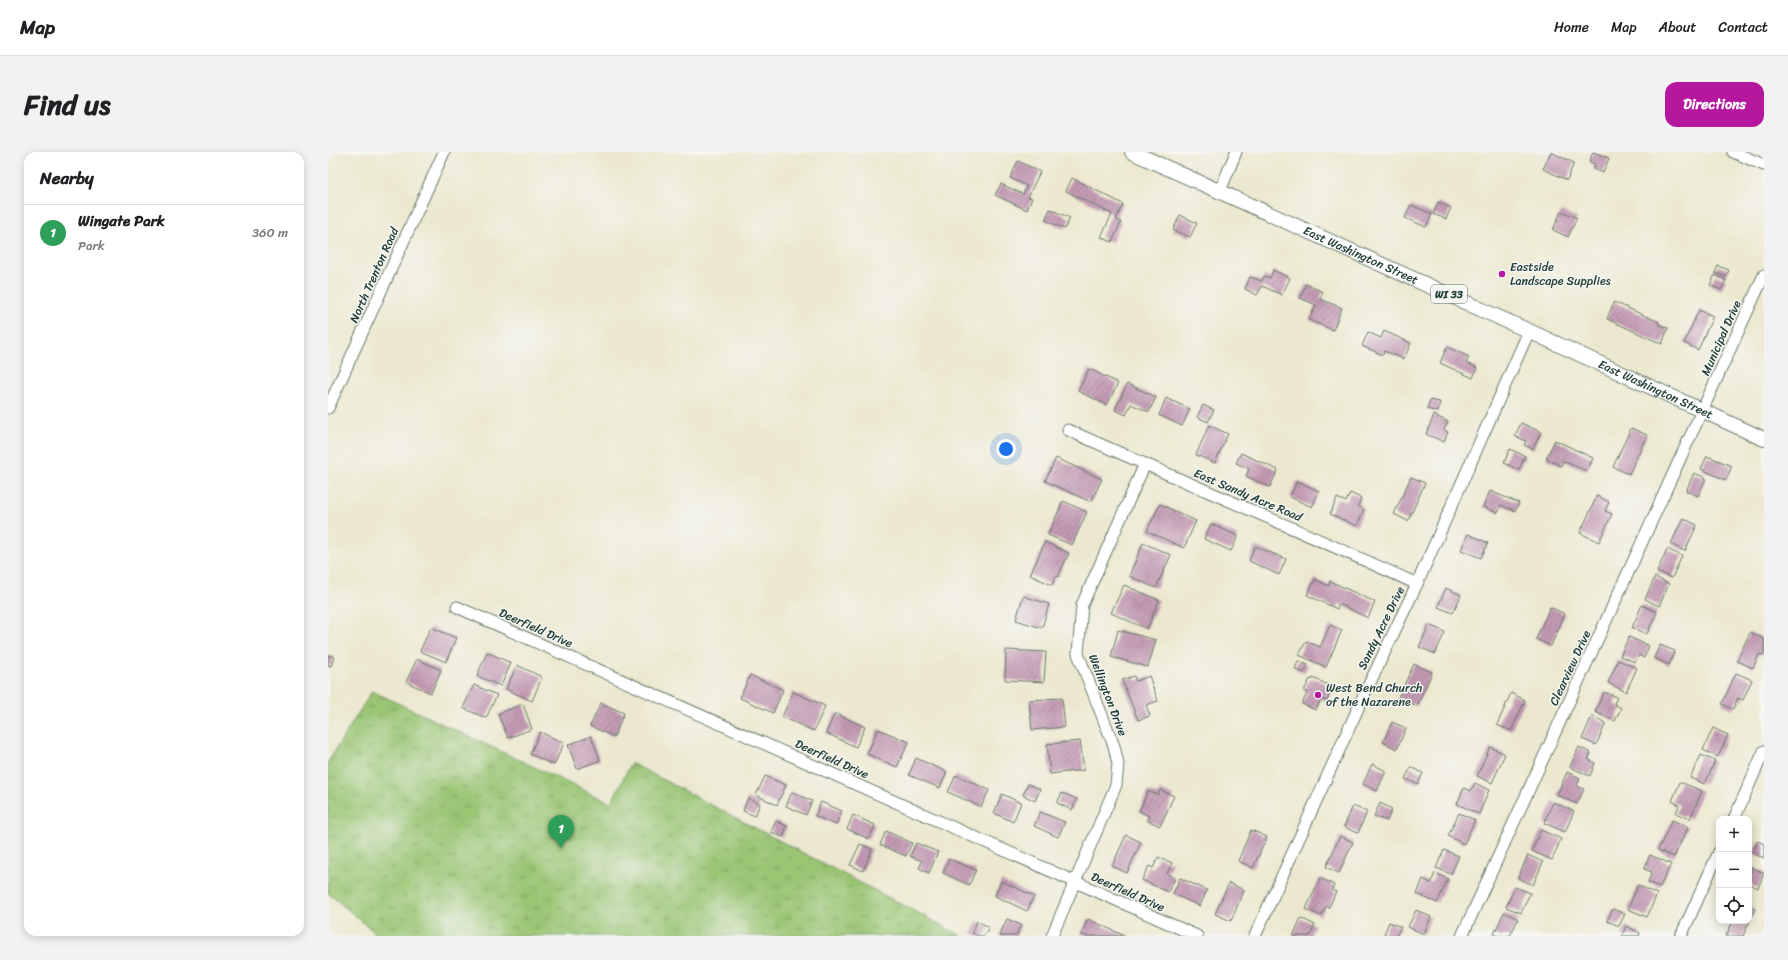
<!DOCTYPE html>
<meta charset="utf-8">
<style>
:root{--surface:#fff;--page:#f2f2f2;--text:#202124;--muted:#757577;--line:#e0e0e0;--accent:#b5179e}
body{margin:0;font-family:Sriracha,sans-serif;background:var(--page);color:var(--text)}
.controls{position:absolute;right:12px;bottom:12px;display:grid;overflow:hidden;border-radius:8px;box-shadow:0 2px 10px #0003}
.controls button{width:36px;height:36px;display:grid;place-items:center;padding:0;border:0;border-bottom:1px solid var(--line);background:var(--surface);color:var(--text);font:20px sans-serif}
.you{position:absolute;left:678px;top:297px;width:14px;height:14px;margin:-10px;border:3px solid #fff;border-radius:50%;background:#1a73e8;box-shadow:0 0 0 6px #1a73e833}
.badge{display:grid;place-items:center;width:26px;height:26px;border-radius:50%;background:var(--accent);color:#fff;font-size:13px;font-weight:700}
.pin{position:absolute;translate:-50% -33px;filter:drop-shadow(0 1px 2px #0008)}
.pin::after{content:'';position:absolute;top:21px;width:14px;height:12px;background:inherit;clip-path:polygon(0 0,100% 0,50% 100%)}
.list{margin:0;padding:0;list-style:none}
h2{display:flex;justify-content:space-between;align-items:center;height:52px;margin:0;padding:0 16px;font-size:17px}
h2 small{font-size:13px;font-weight:400;color:var(--muted)}
.list li{display:grid;grid-template-columns:26px 1fr auto;gap:12px;align-items:center;box-sizing:border-box;height:56px;padding:0 16px;border-top:1px solid var(--line)}
.list b{display:block;font-size:15px;white-space:nowrap}
.list p{margin:0;font-size:13px;white-space:nowrap;color:var(--muted)}
.list em{font-size:13px;font-style:normal;color:var(--muted)}
.icon{flex:none;width:22px;height:22px;fill:none;stroke:currentColor;stroke-width:2;stroke-linecap:round;stroke-linejoin:round}
.map{position:relative;flex:none;width:1436px;height:784px;overflow:hidden;border-radius:12px}
header{display:flex;align-items:center;gap:24px;box-sizing:border-box;height:56px;padding:0 20px;background:var(--surface);border-bottom:1px solid var(--line)}
header strong{font-size:19px}
nav{display:flex;gap:22px;margin-inline-start:auto;font-size:14px}
.intro{display:flex;align-items:center;justify-content:space-between;box-sizing:border-box;height:96px;padding:0 24px}
h1{margin:0;font-size:28px}
.button{padding:10px 18px;border-radius:12px;background:var(--accent);color:#fff;font-size:14px;font-weight:700}
main{display:flex;gap:24px;padding:0 24px}
aside{flex:1;background:var(--surface);border-radius:12px;box-shadow:0 2px 10px #0003}
.map>svg:first-child{display:block}
</style>
<header>
<strong>Map</strong>
<nav><a>Home</a><a>Map</a><a>About</a><a>Contact</a></nav>
</header>
<div class="intro"><h1>Find us</h1><a class="button">Directions</a></div>
<main>
<aside>
<h2>Nearby<small></small></h2>
<ul class="list">
<li><span class="badge" style="background:#2e9e5b">1</span><div><b>Wingate Park</b><p>Park</p></div><em>360 m</em></li>
</ul>
</aside>
<div class="map">
<svg width="1436" height="784" viewBox="0 0 1436 784">
<defs>
<pattern id="park-tufts" width="24" height="20" patternUnits="userSpaceOnUse"><rect width="24" height="20" fill="#9ac573"/><path d="M3 7l-1-3M5 7V3M7 7l1-3M15 17l-1-3M17 17v-4M19 17l1-3" fill="none" stroke="#7da15f"/></pattern>
<pattern id="building-hatch" width="6" height="6" patternUnits="userSpaceOnUse"><rect width="6" height="6" fill="#c399b4"/><path d="M-1 1l2-2M0 6l6-6M5 7l2-2" fill="none" stroke="#9e7e93"/></pattern>
</defs>
<rect width="100%" height="100%" fill="#f6f6f2"/>
<filter id="ink" filterUnits="userSpaceOnUse"><feTurbulence type="fractalNoise" baseFrequency=".025" numOctaves="2"/><feDisplacementMap in="SourceGraphic" scale="8" xChannelSelector="R" yChannelSelector="G"/><feConvolveMatrix kernelMatrix="1 2 1 2 8 2 1 2 1" color-interpolation-filters="sRGB"/></filter>
<filter id="wash" filterUnits="userSpaceOnUse"><feTurbulence type="fractalNoise" baseFrequency=".012" numOctaves="4" result="noise"/><feDisplacementMap in="SourceGraphic" scale="16" xChannelSelector="R" yChannelSelector="G"/><feGaussianBlur stdDeviation="0.9" result="paint"/><feColorMatrix in="noise" values="0 0 0 0 0 0 0 0 0 0 0 0 0 0 0 0 0 1.4 0 .05"/><feComposite in="paint" operator="in"/></filter>
<g filter="url(#wash)">
<rect width="100%" height="100%" fill="#ece8cf"/>
<path fill="url(#park-tufts)" stroke="#5c8154" d="M44 539 283 651 303 611 634 784H51L0 741V610Z"/>
<g id="blocks">
<path fill="url(#building-hatch)" d="M1223 0 1246 11 1239 28 1215 17Z
M1265 0 1281 6 1275 21 1265 17 1267 12 1261 10Z
M690 9 712 20 700 45 704 46 699 58 667 43 673 32 695 42 699 34 682 26Z
M744 26 795 52 788 67 793 70 784 90 773 85 784 62 738 39Z
M1110 50 1123 56 1118 67 1105 62Z
M1083 53 1104 62 1098 75 1077 66Z
M722 57 742 66 737 77 717 68Z
M1233 59 1249 66 1240 85 1225 78Z
M852 63 869 71 862 85 845 78Z
M1390 114 1401 118 1398 125 1387 121Z
M945 118 962 126 954 143 934 134 929 143 917 137 922 125 934 129 936 124 942 126Z
M1387 123 1398 128 1393 138 1382 133Z
M978 132 995 140 992 147 1014 156 1005 178 981 168 988 153 972 146Z
M1286 150 1331 170 1330 172 1340 176 1334 192 1279 167Z
M1371 158 1385 164 1370 198 1356 191Z
M1056 179 1083 191 1076 207 1056 199 1055 203 1034 194 1040 180 1053 186Z
M1119 195 1141 205 1138 211 1149 216 1145 226 1112 211Z
M761 217 790 231 779 253 750 239Z
M799 232 828 245 821 260 803 252 798 263 787 258Z
M838 246 862 257 854 274 831 263Z
M1102 248 1112 250 1110 260 1099 257Z
M875 253 886 258 880 270 869 265Z
M1106 263 1120 270 1116 278 1120 280 1116 290 1098 282Z
M1193 271 1213 280 1205 297 1196 293 1198 289 1187 284Z
M881 273 900 282 887 311 868 303Z
M1303 276 1319 283 1301 322 1285 315Z
M1227 288 1265 306 1259 319 1235 309 1233 314 1218 307Z
M1182 297 1197 304 1191 318 1176 311Z
M913 301 950 318 942 335 918 324 921 317 908 311Z
M1379 304 1404 314 1398 328 1373 317Z
M728 306 774 327 763 350 717 329Z
M1366 321 1378 326 1370 344 1358 339Z
M1083 325 1097 331 1080 369 1066 362Z
M969 329 991 339 984 355 962 345Z
M1162 339 1191 351 1187 359 1173 353 1170 361 1155 355Z
M1022 341 1033 346 1030 354 1036 357 1029 374 1002 362 1009 346 1018 350Z
M1269 344 1281 350 1277 359 1284 362 1271 390 1252 381Z
M735 349 759 360 744 393 720 383Z
M832 352 868 369 856 396 819 379Z
M1355 366 1369 373 1357 399 1343 392Z
M883 372 910 384 903 399 876 387Z
M1140 382 1160 391 1153 406 1133 398Z
M717 390 741 401 730 425 728 424 724 433 702 423Z
M815 391 843 403 828 436 801 424Z
M927 394 958 407 951 423 921 409Z
M1339 397 1354 404 1344 426 1329 420Z
M1327 425 1341 432 1331 454 1317 447Z
M987 427 1001 434 1002 429 1047 450 1040 466 1011 452 1009 457 979 443Z
M796 433 831 448 819 477 783 461Z
M1118 436 1133 443 1125 461 1110 455Z
M695 444 721 452 714 476 688 468Z
M1314 453 1329 460 1319 482 1304 476Z
M1222 455 1237 462 1223 494 1208 487Z
M1002 473 1014 478 998 515 971 503 978 489 992 495Z
M1101 473 1117 480 1107 502 1091 495Z
M103 475 128 486 118 510 92 499Z
M790 478 828 488 820 515 783 505Z
M1422 480 1436 487V501L1435 503 1431 502 1425 516 1409 509Z
M1301 485 1321 494 1316 506 1311 503 1307 510 1292 504Z
M1332 493 1347 499 1341 513 1326 506Z
M678 498 718 500 716 530 677 528Z
M159 500 183 511 173 534 149 524Z
M0 503 6 505 3 514 0 513Z
M89 507 113 518 103 541 78 530Z
M1290 508 1309 516 1298 540 1280 531Z
M970 509 980 513 976 521 967 517Z
M1086 512 1104 520 1089 554 1070 546Z
M189 513 214 525 204 549 178 537Z
M1408 521 1424 528 1415 548 1410 546 1405 557 1394 552Z
M422 523 455 538 445 561 412 546Z
M806 524 808 529 821 524 830 549 818 553 822 564 810 568 794 528Z
M985 526 1005 535 999 549 993 547 988 558 974 552 980 540 976 539 982 527 984 528Z
M146 533 169 543 158 566 135 556Z
M465 540 497 554 486 579 454 565Z
M1276 540 1289 545 1286 552 1293 556 1287 569 1267 560Z
M1183 541 1197 548 1183 579 1169 573Z
M734 546 737 575 704 578 701 548Z
M273 551 296 561 286 585 262 574Z
M195 552 204 577 180 586 170 562Z
M507 561 537 575 528 595 498 581Z
M1264 564 1278 571 1268 593 1254 587Z
M1064 570 1078 576 1069 597 1055 590Z
M1385 576 1400 583 1390 605 1375 598Z
M550 577 581 590 569 615 539 602Z
M212 580 236 591 226 613 202 602Z
M263 584 272 608 249 617 240 593Z
M752 589 756 618 722 622 719 592Z
M1162 595 1177 602 1164 631 1149 624Z
M1251 595 1263 601 1260 607 1267 611 1262 624 1242 615Z
M1373 603 1387 609 1377 632 1362 626Z
M588 606 619 620 612 636 581 623Z
M1044 612 1058 619 1049 639 1035 632Z
M1083 615 1095 621 1090 632 1077 627Z
M1239 620 1252 626 1249 634 1256 637 1249 652 1229 643Z
M628 623 661 638 653 655 620 640Z
M437 624 458 633 449 653 428 643Z
M1352 630 1374 639 1362 667 1348 661 1351 653 1344 649Z
M1147 631 1161 638 1151 662 1129 652 1136 636 1143 639Z
M700 632 712 637 707 649 695 643Z
M832 638 846 644 832 674 819 668 821 664 811 659 820 639 830 643Z
M464 640 484 649 478 663 458 654Z
M734 641 749 647 744 658 729 651Z
M674 642 693 651 685 670 666 661Z
M420 646 432 652 427 664 415 659Z
M493 650 514 659 508 673 487 664Z
M1225 650 1246 659 1237 680 1216 671Z
M1052 651 1064 657 1059 669 1046 664Z
M1025 654 1039 660 1030 681 1016 675Z
M712 660 737 670 730 685 706 674Z
M1131 661 1147 668 1136 692 1120 684Z
M525 663 547 673 541 687 519 677Z
M1344 668 1360 675 1346 705 1330 698Z
M448 669 459 674 455 685 443 680Z
M923 678 939 685 925 716 910 709Z
M1213 678 1233 687 1224 708 1204 699Z
M558 679 584 691 578 704 552 693Z
M798 683 813 690 799 721 784 714Z
M1012 684 1025 690 1011 721 998 715Z
M1430 689 1436 692V706L1424 701Z
M588 691 610 700 601 721 591 716 594 709 582 704Z
M532 692 544 697 535 719 522 713Z
M1116 698 1131 704 1123 722 1108 716Z
M1200 703 1215 710 1205 733 1190 726Z
M1322 703 1343 712 1332 735 1320 730 1324 720 1316 717Z
M830 705 844 711 839 722 847 726 840 740 814 728 821 714 825 716Z
M621 707 648 718 641 733 615 721Z
M1423 715 1436 721 1430 736 1421 732Z
M1107 721 1120 727 1109 751 1089 742 1095 727 1103 731Z
M852 726 879 738 872 754 845 742Z
M992 726 1006 733 1004 738 1008 740 1001 755 998 754 993 764 978 757Z
M673 729 706 744 699 759 667 744Z
M901 731 916 738 903 769 887 762Z
M1310 733 1329 742 1319 765 1300 757Z
M1187 735 1202 741 1193 761 1178 755Z
M1421 754 1427 757 1415 784H1398L1405 769H1421Z
M1285 757 1297 762 1291 774 1279 769Z
M1088 758 1103 765 1096 782 1080 775Z
M1176 760 1190 767 1182 784H1170L1166 782Z
M973 766 987 773 982 784H965Z
M679 767 693 773 688 784H671Z
M760 767 797 784H757L753 782Z
M649 769 661 775 656 784H650L644 781Z
M1061 770 1073 775 1068 784H1061L1056 782Z
M1298 774 1312 781 1311 784H1294Z"/>
</g>
</g>
<g filter="url(#ink)">
<use href="#blocks" fill-opacity="0" stroke="#67796a" stroke-width="1"/>
<g fill="none" stroke-linecap="round" stroke-linejoin="round">
<g stroke="#67796a" stroke-width="13">
<path id="minor" d="M1405 0 1436 13
M892 39 908 0
M0 256 116 0
M740 278C856 330 974 379 1089 432
M129 455 869 784
M1406 667 1436 599
M724 784 788 633 790 612 786 594 750 502 754 453 817 312
M927 784 1036 543 1089 432 1201 179
M1134 784 1436 123
M1353 784 1391 700"/>
</g>
<g stroke="#67796a" stroke-width="16">
<g id="major">
<path id="s1" d="M804 0 1201 179 1436 287"/>
</g>
</g>
<use href="#minor" stroke="#fff" stroke-width="11"/>
<use href="#major" stroke="#fff" stroke-width="14"/>
</g>
</g>
<g fill="#b5179e" stroke="#f6f6f2" stroke-width="1.5">
<circle cx="1174" cy="122" r="4"/>
<circle cx="990" cy="543" r="4"/>
</g>
<g text-anchor="middle" stroke-width="3" stroke-linejoin="round" paint-order="stroke">
<rect fill="#f6f6f2" stroke="#60746d" stroke-width="1" x="1103" y="133" width="36" height="18" rx="3"/>
<g font-size="11" font-weight="bold" fill="#1f3d34">
<text x="1121" y="146">WI 33</text>
</g>
<g font-size="12" fill="#1f3d34" stroke="#f6f6f2">
<text dy="4" stroke="none"><textPath href="#s1" startOffset="251">East Washington Street</textPath></text>
<text transform="translate(46 123) rotate(-66)" y="4">North Trenton Road</text>
<text transform="translate(1393 186) rotate(-66)" y="4">Municipal Drive</text>
<text dy="4" stroke="none"><textPath href="#s1" startOffset="575">East Washington Street</textPath></text>
<text transform="translate(920 343) rotate(23)" y="4">East Sandy Acre Road</text>
<text transform="translate(208 476) rotate(24)" y="4">Deerfield Drive</text>
<text transform="translate(1053 476) rotate(-64)" y="4">Sandy Acre Drive</text>
<text transform="translate(1242 516) rotate(-65)" y="4">Clearview Drive</text>
<text transform="translate(780 543) rotate(69)" y="4">Wellington Drive</text>
<text transform="translate(504 607) rotate(24)" y="4">Deerfield Drive</text>
<text transform="translate(800 740) rotate(24)" y="4">Deerfield Drive</text>
</g>
<g font-size="12" fill="#1f3d34" stroke="#f6f6f2" text-anchor="start">
<text x="1182" y="119">Eastside<tspan x="1182" dy="14">Landscape Supplies</tspan></text>
<text x="998" y="540">West Bend Church<tspan x="998" dy="14">of the Nazarene</tspan></text>
</g>
</g>
</svg>
<div class="controls">
<button>+</button>
<button>−</button>
<button><svg class="icon" aria-label="locate" viewBox="0 0 24 24"><circle cx="12" cy="12" r="6"/><path d="M12 2v4M12 18v4M2 12h4M18 12h4"/></svg></button>
</div>
<div class="you"></div>
<div class="pin badge" style="left:233px;top:696px;background:#2e9e5b">1</div>
</div>
</main>
